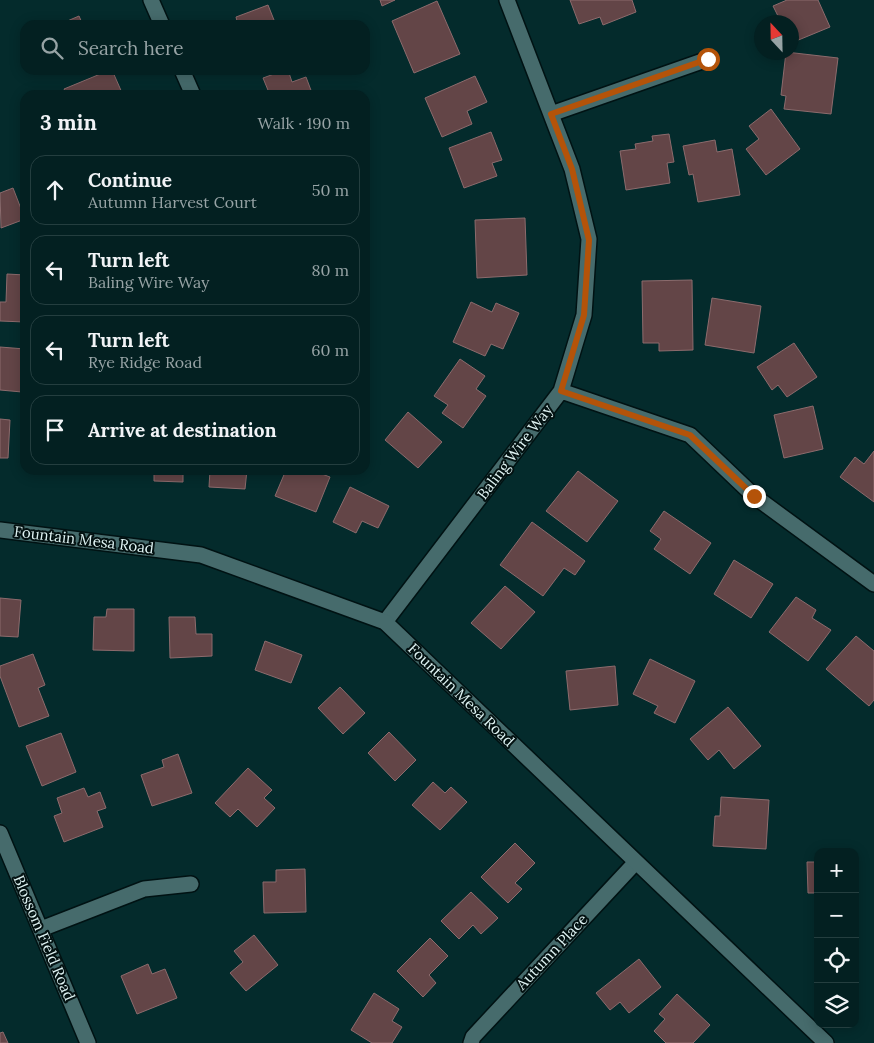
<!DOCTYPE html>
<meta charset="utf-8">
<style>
:root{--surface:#032021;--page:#112d2e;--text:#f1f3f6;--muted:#97a3a5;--line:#243e3f}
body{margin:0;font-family:Lora,serif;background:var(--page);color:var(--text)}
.controls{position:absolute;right:15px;bottom:15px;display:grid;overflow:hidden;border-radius:10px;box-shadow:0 2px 12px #0003}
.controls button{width:45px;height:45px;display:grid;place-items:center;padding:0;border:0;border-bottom:1px solid var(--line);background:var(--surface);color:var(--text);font:25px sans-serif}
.compass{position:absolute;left:754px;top:15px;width:45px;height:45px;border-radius:50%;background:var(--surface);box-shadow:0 2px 12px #0003;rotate:338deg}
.stop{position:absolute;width:15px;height:15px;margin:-11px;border:4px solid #b45309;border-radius:50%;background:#fff}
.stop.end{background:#b45309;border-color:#fff;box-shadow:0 1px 5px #0008}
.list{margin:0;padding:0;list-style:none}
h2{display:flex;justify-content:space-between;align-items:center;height:65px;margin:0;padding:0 20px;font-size:21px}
h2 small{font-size:16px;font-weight:400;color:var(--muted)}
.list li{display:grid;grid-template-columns:32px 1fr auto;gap:15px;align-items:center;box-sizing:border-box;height:70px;margin:0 10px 10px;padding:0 10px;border:1px solid var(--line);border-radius:15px}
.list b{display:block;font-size:19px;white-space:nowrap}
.list p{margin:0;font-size:16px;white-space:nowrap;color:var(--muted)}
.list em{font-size:16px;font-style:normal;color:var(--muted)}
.icon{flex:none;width:28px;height:28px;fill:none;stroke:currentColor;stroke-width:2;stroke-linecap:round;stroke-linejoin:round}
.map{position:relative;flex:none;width:874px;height:1043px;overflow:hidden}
.search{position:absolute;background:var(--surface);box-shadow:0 2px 12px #0003;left:20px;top:20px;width:350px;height:55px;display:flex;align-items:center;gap:12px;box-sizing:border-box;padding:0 18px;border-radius:15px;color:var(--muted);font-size:19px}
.panel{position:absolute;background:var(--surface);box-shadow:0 2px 12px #0003;left:20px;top:90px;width:350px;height:385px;border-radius:15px}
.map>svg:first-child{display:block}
</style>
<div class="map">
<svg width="874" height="1043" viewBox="0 0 874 1043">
<rect width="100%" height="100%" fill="#042b2c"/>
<path fill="#634547" stroke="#8c6b6d" d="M380 0H395L382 6Z
M570 0H632L636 12 603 25 600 17 579 24Z
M787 0H818L830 27 796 41 792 33V22H781L773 6Z
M437 1 460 54 414 73 392 21Z
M268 5 276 25H238L236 17Z
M79 16 83 25H58Z
M786 52 838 58 831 114 784 109 786 96 781 95Z
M110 70H112L123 95H67L64 89Z
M285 70H288L292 82 306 77 312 93 270 95 263 78Z
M475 76 487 102 467 111 472 124 442 137 425 98Z
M771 109 800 149 766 175 746 149 759 139 749 126Z
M491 132 502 160 492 163 497 176 464 188 449 148Z
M669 134 674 162 667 163 670 183 626 190 620 151 636 149 635 144 653 141 652 136Z
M715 140 717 152 732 149 740 195 698 202 693 174 689 175 683 146Z
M13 188 25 219 1 228 0 193Z
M525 218 527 275 477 278 475 220Z
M7 274 25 275V322L0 321V302H6Z
M692 280 693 350 659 351V343H643L642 281Z
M712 298 761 306 754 353 705 345Z
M471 302 492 312 496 303 519 313 503 349 491 344 485 356 453 342Z
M794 343 817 377 787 397 778 385 772 390 757 367Z
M0 347 25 349 22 392 0 390Z
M460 359 485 376 476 389 486 396 463 428 442 413 448 405 434 396Z
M813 406 823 449 784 458 774 415Z
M408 412 442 442 418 468 385 440Z
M0 419 10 420 8 458H0Z
M874 451V502L840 477 855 457 864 464Z
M154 470H183V482L154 481Z
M210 470H247L245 489 209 487Z
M286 470H311L330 477 316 512 275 496Z
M578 471 618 501 587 542 546 511Z
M350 487 389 506 378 528 362 521 356 533 333 522Z
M664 511 711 543 690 574 654 549 661 539 650 531Z
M532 522 585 561 575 575 564 568 543 596 500 565Z
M734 560 773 584 751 618 714 594Z
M505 586 535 612 501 649 471 623Z
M796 597 816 610 812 618 831 630 808 661 769 632Z
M0 598 21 600 18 637 0 636Z
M107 609H134V651L93 650 94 617H106Z
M169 617H195L196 634H212V656L170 658Z
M856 636 874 651V700L869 706 826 669Z
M265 641 302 655 291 683 255 670Z
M33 654 45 685 38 688 49 716 19 727 0 676V666Z
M650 659 695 681 675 723 654 713 658 706 633 694Z
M615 666 618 705 570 710 566 671Z
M340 687 365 713 343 734 318 708Z
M728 707 761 746 734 769 719 750 708 760 690 739Z
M389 732 416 760 395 781 368 753Z
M61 733 76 772 42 786 26 746Z
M178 754 192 793 152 806 141 775 164 767 162 760Z
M248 768 272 790 264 798 275 808 257 827 238 809 230 817 215 803Z
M433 782 445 793 451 787 467 802 440 830 412 805Z
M84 788 88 797 100 792 106 808 97 811 103 827 64 842 54 816 62 813 57 798Z
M721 797 769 800 766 849 713 846 715 816H720Z
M515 843 535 863 515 883 522 889 508 903 481 877Z
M807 862H818V893H808Z
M305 869 306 912 264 913 263 882H276V870Z
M471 892 498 918 481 934 473 925 459 939 441 921Z
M254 935 278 965 246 991 230 973 243 962 234 951Z
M430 938 448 956 429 975 436 983 423 997 397 971Z
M639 959 661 987 629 1013 620 1002 610 1010 596 993Z
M148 964 152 974 165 969 177 998 137 1014 121 976Z
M374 993 399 1009 392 1021 402 1027 392 1043H372L351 1030Z
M677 994 710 1025 693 1043H666L654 1031 665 1019 659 1014Z
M3 1032 8 1043H0V1033Z"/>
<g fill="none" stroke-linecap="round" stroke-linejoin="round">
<g stroke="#001213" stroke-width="18">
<path id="street" d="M151 0 162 25
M182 70 193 95
M551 114 708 59
M561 391 690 435 754 496 874 584
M385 622 561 391 584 315 589 239 572 169 507 0
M0 833 88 1043
M41 929 144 889 191 884
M471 1043 473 1037 635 863"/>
</g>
<g stroke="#001213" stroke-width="18">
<path id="secondary" d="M0 530 201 555 385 622 826 1043"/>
</g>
<use href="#street" stroke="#466b6c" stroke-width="15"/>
<use href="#secondary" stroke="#466b6c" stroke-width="15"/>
</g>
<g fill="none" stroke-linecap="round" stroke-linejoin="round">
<path stroke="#b45309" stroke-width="6" d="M708 59 551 114 572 169 589 240 584 315 561 391 690 435 754 496"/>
</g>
<g text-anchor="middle" stroke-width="4" stroke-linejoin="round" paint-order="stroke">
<g font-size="15" fill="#dff3f3" stroke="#031111">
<text transform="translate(515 452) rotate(-53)" y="5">Baling Wire Way</text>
<text transform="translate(84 540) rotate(7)" y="5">Fountain Mesa Road</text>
<text transform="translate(461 695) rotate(44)" y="5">Fountain Mesa Road</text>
<text transform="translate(44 938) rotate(67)" y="5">Blossom Field Road</text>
<text transform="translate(552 952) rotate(-47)" y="5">Autumn Place</text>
</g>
</g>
</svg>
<div class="controls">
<button>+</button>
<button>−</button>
<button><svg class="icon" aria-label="locate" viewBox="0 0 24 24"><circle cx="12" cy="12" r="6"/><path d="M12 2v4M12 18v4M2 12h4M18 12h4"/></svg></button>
<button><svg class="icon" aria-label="layers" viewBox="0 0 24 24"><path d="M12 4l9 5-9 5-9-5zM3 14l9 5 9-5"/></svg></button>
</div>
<svg class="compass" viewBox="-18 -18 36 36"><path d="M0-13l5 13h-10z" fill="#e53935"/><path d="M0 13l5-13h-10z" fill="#97a3a5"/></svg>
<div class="stop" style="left:708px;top:59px"></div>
<div class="stop end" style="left:754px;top:496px"></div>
<div class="search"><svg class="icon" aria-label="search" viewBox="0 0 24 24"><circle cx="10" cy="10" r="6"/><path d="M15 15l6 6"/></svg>Search here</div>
<section class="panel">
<h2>3 min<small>Walk · 190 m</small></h2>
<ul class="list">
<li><svg class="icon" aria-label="ahead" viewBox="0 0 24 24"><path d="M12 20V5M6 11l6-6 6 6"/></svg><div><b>Continue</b><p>Autumn Harvest Court</p></div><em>50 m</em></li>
<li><svg class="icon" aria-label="left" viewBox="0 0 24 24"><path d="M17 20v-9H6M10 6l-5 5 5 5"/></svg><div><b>Turn left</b><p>Baling Wire Way</p></div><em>80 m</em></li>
<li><svg class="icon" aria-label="left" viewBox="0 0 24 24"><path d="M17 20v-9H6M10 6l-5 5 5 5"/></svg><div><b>Turn left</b><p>Rye Ridge Road</p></div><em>60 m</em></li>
<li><svg class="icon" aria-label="arrive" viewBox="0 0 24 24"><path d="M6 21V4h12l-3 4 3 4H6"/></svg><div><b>Arrive at destination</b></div></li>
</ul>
</section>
</div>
